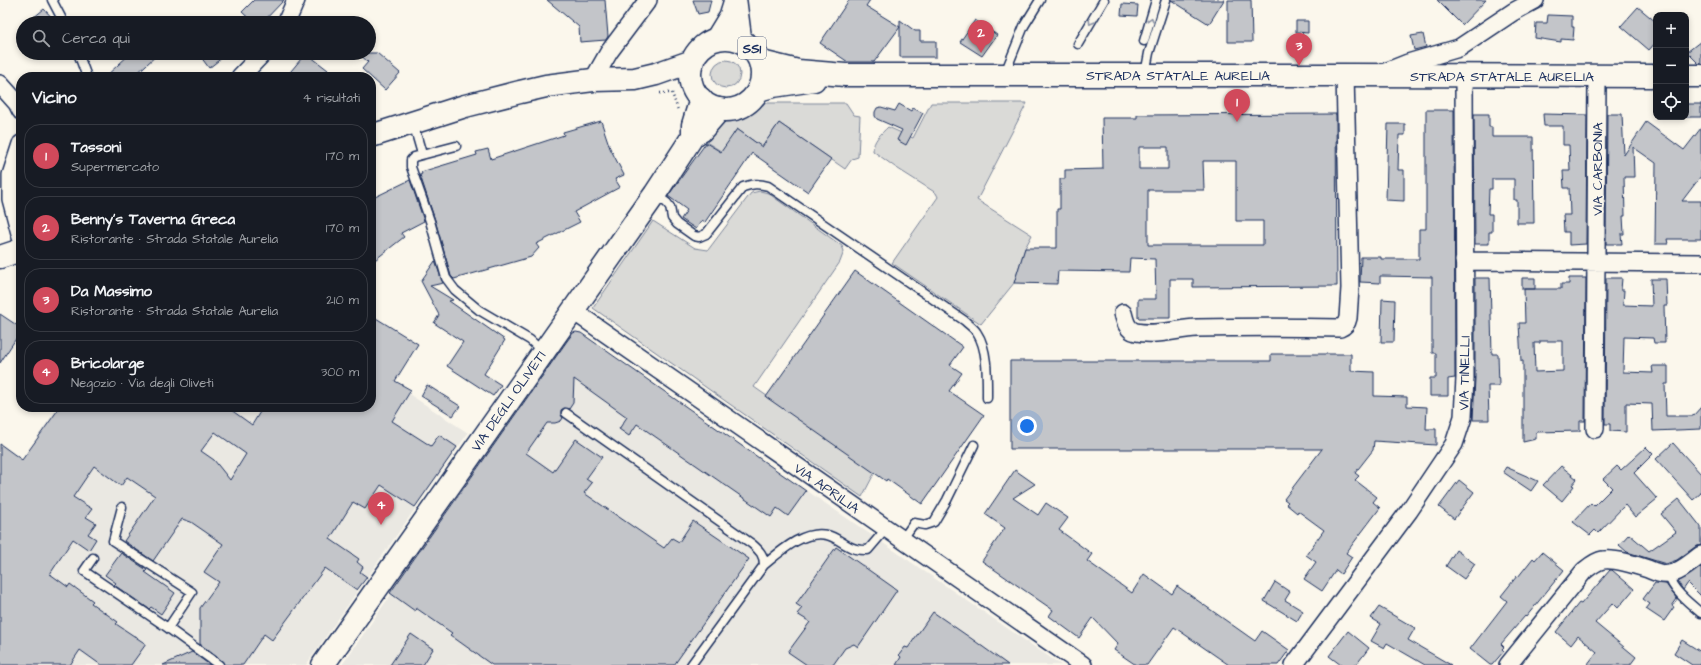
<!DOCTYPE html>
<html lang="it">
<meta charset="utf-8">
<style>
:root{--surface:#171b24;--page:#20242c;--text:#f1f3f6;--muted:#9ea1a6;--line:#363941;--accent:#d1495b}
body{margin:0;font-family:"Architects Daughter",sans-serif;background:var(--page);color:var(--text)}
.controls{position:absolute;right:12px;top:12px;display:grid;overflow:hidden;border-radius:8px;box-shadow:0 2px 6px #0003}
.controls button{width:36px;height:36px;display:grid;place-items:center;padding:0;border:0;border-bottom:1px solid var(--line);background:var(--surface);color:var(--text);font:20px sans-serif}
.you{position:absolute;left:1027px;top:426px;width:14px;height:14px;margin:-10px;border:3px solid #fff;border-radius:50%;background:#1a73e8;box-shadow:0 0 0 6px #1a73e833}
.badge{display:grid;place-items:center;width:26px;height:26px;border-radius:50%;background:var(--accent);color:#fff;font-size:13px;font-weight:700}
.pin{position:absolute;translate:-50% -33px;filter:drop-shadow(0 1px 2px #0008)}
.pin::after{content:'';position:absolute;top:21px;width:14px;height:12px;background:inherit;clip-path:polygon(0 0,100% 0,50% 100%)}
.list{margin:0;padding:0;list-style:none}
h2{display:flex;justify-content:space-between;align-items:center;height:52px;margin:0;padding:0 16px;font-size:17px}
h2 small{font-size:13px;font-weight:400;color:var(--muted)}
.list li{display:grid;grid-template-columns:26px 1fr auto;gap:12px;align-items:center;box-sizing:border-box;height:64px;margin:0 8px 8px;padding:0 8px;border:1px solid var(--line);border-radius:16px}
.list b{display:block;font-size:15px;white-space:nowrap}
.list p{margin:0;font-size:13px;white-space:nowrap;color:var(--muted)}
.list em{font-size:13px;font-style:normal;color:var(--muted)}
.icon{flex:none;width:22px;height:22px;fill:none;stroke:currentColor;stroke-width:2;stroke-linecap:round;stroke-linejoin:round}
.map{position:relative;flex:none;width:1701px;height:665px;overflow:hidden}
.search{position:absolute;background:var(--surface);box-shadow:0 2px 6px #0003;left:16px;top:16px;width:360px;height:44px;display:flex;align-items:center;gap:10px;box-sizing:border-box;padding:0 14px;border-radius:22px;color:var(--muted);font-size:15px}
.panel{position:absolute;background:var(--surface);box-shadow:0 2px 6px #0003;left:16px;top:72px;width:360px;height:340px;border-radius:16px}
.map>svg:first-child{display:block}
</style>
<div class="map">
<svg width="1701" height="665" viewBox="0 0 1701 665">
<rect width="100%" height="100%" fill="#fbf7ec"/>
<filter id="ink" filterUnits="userSpaceOnUse"><feTurbulence type="fractalNoise" baseFrequency=".025" numOctaves="2"/><feDisplacementMap in="SourceGraphic" scale="8" xChannelSelector="R" yChannelSelector="G"/><feConvolveMatrix kernelMatrix="1 2 1 2 8 2 1 2 1" color-interpolation-filters="sRGB"/></filter>
<g filter="url(#ink)">
<path fill="#eae8e2" d="M574 331 1061 665H342Z
M371 369 468 433 306 665H0V443L22 459 58 407H371Z"/>
<path fill="#dadad7" stroke="#7a849a" d="M712 74a14 14 0 1 1 28 0a14 14 0 1 1-28 0Z
M760 103H846L854 115 860 116 858 157 852 159 845 169 779 123 762 147 737 129 733 134 735 136 724 153 706 142 721 120 749 112Z
M931 103H1027L977 200 1032 235 1025 248 1014 283 981 324 892 263 938 197 936 193 895 167 873 151C873 140 881 134 888 127L913 138Z
M760 191 768 193 842 246 844 251 840 262 754 387 875 472 862 497 593 308 653 221 695 248 708 250 751 193Z"/>
<path fill="#c3c5c9" stroke="#1b2f5e" fill-rule="evenodd" d="M254 0H284L262 23H254L242 12Z
M547 0H605L608 36 606 40 580 42 579 27Z
M693 0H711L708 12 698 14Z
M849 0H870L866 6 900 27 874 62H848L820 43Z
M1171 0H1224L1209 24Z
M1228 0H1251L1252 42H1228Z
M1437 0H1486L1462 25Z
M1122 4 1138 5 1137 16 1121 15Z
M1638 7 1656 22V42L1649 50 1621 26Z
M44 9 57 23H27Z
M1548 15 1572 16V27H1574L1573 40 1561 39V42L1535 38 1536 23H1547Z
M900 20 915 31H920V41H936V57H900Z
M975 20 997 35 982 56 960 42Z
M1296 21H1308V33L1296 32Z
M1423 34 1426 47 1414 50 1411 36Z
M1701 41V64H1699L1687 52Z
M131 53H159L133 77H105Z
M198 53H228L209 68Z
M306 53 328 70 322 77H286Z
M358 53H377L400 73 385 90 362 69 368 62Z
M899 104 911 111 913 108 923 113 906 145 897 140 902 130 877 119 875 116V112L877 108 881 107 895 111Z
M1686 104H1701V117H1686Z
M1426 110H1454L1455 378 1448 379V396H1430V378H1436V353H1432V277L1380 276V283L1360 282 1361 257H1381V259H1419V229H1426Z
M1336 114 1337 286 1193 287V279H1170V318H1138V299H1156L1155 259 1130 258 1129 272 1058 271 1057 284 1014 283 1025 248H1057V209H1060V179H1065V170L1103 169 1102 118H1137V115ZM1139 147H1168V169H1139ZM1203 161H1236V221H1263V245H1148V190H1204Z
M1474 114H1489V127H1492V137H1533L1534 223H1517V200H1514V179H1492V189H1489L1488 214H1492V232H1489V244H1475Z
M1543 114 1587 115 1586 244 1569 245V232H1564L1563 215H1570L1569 188H1564L1563 171H1570L1569 145H1563V126H1544Z
M1607 114H1622L1624 155 1646 122 1684 150 1701 128V176L1682 201H1701V239H1667L1668 244H1655L1656 163 1633 147 1634 177H1624L1625 216H1623L1624 234H1621L1622 244H1606Z
M601 121 610 148 624 175 615 179 620 187 574 212 580 222 536 244 539 248 531 257 454 279 451 276 435 220 420 175 422 174 421 172 477 155 476 152 488 149 491 159 564 135 563 132Z
M779 123 831 159 808 192 752 153 705 222 702 220 696 229 681 219 687 210 668 196 706 143 721 152 737 129 762 147Z
M1388 124H1405V135H1399L1398 170H1404V201L1386 200Z
M410 180 424 221 401 233 404 237 371 263V199Z
M435 261 443 283 430 286 453 300 449 301 505 340 484 374 501 385 493 396 447 366 463 342 434 323 439 315 421 281Z
M855 271 963 347 950 365 962 373 949 391 984 415 922 504 887 479 886 481 766 397Z
M1475 278H1490L1492 354H1498L1499 386H1488L1489 420H1473L1475 378Z
M1522 278H1535V289H1522Z
M1569 278H1586L1585 421H1580V431L1536 432V439L1523 442V361H1521L1519 323H1525L1524 289H1561V284H1569ZM1540 341H1563V371L1535 372 1534 343H1540Z
M1606 278H1622L1621 290H1624L1623 305 1652 306 1651 279H1666L1667 306H1664L1665 343H1654L1653 338 1624 337 1623 372 1653 373 1652 366H1668V384H1665L1666 416H1693L1701 407V429L1653 431 1652 404 1626 403V432L1610 431V424H1605Z
M1382 299 1395 300 1394 342H1381Z
M0 314 21 328V331L0 363Z
M371 315 418 344 395 381 411 390 392 421 431 446 439 435 457 447 415 507 381 485 365 509 353 502 330 539 359 559 357 562 363 567 360 572 367 577 357 590 325 568 272 640 264 634 243 665H224L222 661 200 644V608L219 582 204 572 223 544 191 522 182 519 153 561 124 541 155 496 127 477 121 486 94 466 73 497 92 509 86 517 96 523 88 534 96 539 89 550 73 539 50 574 68 587 70 584 93 601 91 603 118 622 116 624 146 644 131 665H101L80 650 70 665H0V444L22 460 60 407H227L252 425 263 407H371ZM215 432 246 454 230 480 214 460 201 451Z
M576 332 581 333 806 491 788 516 777 508 771 517 637 424 629 436 619 429 627 417 574 379 573 403 569 409 564 408 561 410V415L563 418 561 421 555 423H547L526 453 553 472 576 439 602 457 586 479 592 483 584 493 664 548 672 538 679 542 693 521 749 559 674 665H492L450 635 452 633 416 608 415 611 390 593 567 341 573 333Z
M1271 354H1351V371L1374 372V396L1407 397V406L1427 407 1426 429H1436V445L1374 441 1373 450 1355 473 1359 476 1355 480 1377 497 1373 502 1380 508 1346 553 1352 557 1341 574 1336 570 1322 591 1304 579 1316 562 1306 555 1324 530 1298 511 1297 513 1286 504 1288 502 1284 499 1322 449H1010V361H1271Z
M427 385 460 406 453 416 421 396Z
M1673 443 1701 474V493L1693 500 1656 459Z
M1646 447 1653 454 1634 473 1657 499 1635 517 1625 505 1598 533 1595 530 1590 535 1573 522 1591 503 1594 506 1612 488 1603 479 1617 466 1621 470Z
M1561 466 1577 479 1572 485 1574 486 1562 501 1543 485Z
M1506 467 1538 481 1531 491 1503 472Z
M1015 470 1035 484 1013 498 1038 515 1046 503 1068 518 1059 530 1092 554 1087 561 1132 593 1144 574 1172 594 1177 586 1255 641 1262 631 1289 650 1278 665H1229L1174 627 1147 665H1136L1114 650 1118 644 1093 618 1079 638 1049 616 1053 610 982 561 1005 528 985 514Z
M1459 480 1474 492 1454 519 1439 507Z
M1679 499 1701 527V545L1695 547 1677 560 1666 564 1627 552 1619 545 1629 534 1649 551 1676 532 1661 514Z
M836 547 897 590 858 647 854 644 845 648 833 665H807L788 652 810 622 797 614 802 608 796 604Z
M1456 550 1475 564 1464 579 1446 566Z
M1542 552 1564 570 1526 617 1525 616 1501 644 1504 647 1502 649 1504 651 1492 665H1490L1470 649 1507 601 1501 596 1517 576 1518 577 1533 558 1535 560Z
M121 553 147 570 145 572 175 593 161 614 151 607 149 609 114 585 116 583 105 575Z
M1701 567V596L1688 583 1683 590 1678 582Z
M1610 570H1612L1634 589 1618 608 1613 603 1595 623 1636 657 1630 665H1587L1597 652 1578 636 1571 645 1556 632 1579 603 1581 604Z
M1275 582 1290 592 1285 600 1303 611 1297 621 1264 601Z
M1655 583 1666 584 1677 599 1672 606 1674 607 1664 621 1646 609 1650 604 1643 599Z
M1379 607 1415 628 1408 640 1451 665H1425L1387 643 1384 648 1371 641 1381 624 1371 618Z
M933 612 972 639 1008 665H896L901 657 899 655 905 647 908 648Z
M1348 631 1369 648 1356 665H1341L1329 656Z
M411 634 433 649 423 665H390Z
M1682 640 1701 652V665H1692L1674 653Z
M192 652 210 665H163Z"/>
<g fill="none" stroke-linecap="round" stroke-linejoin="round">
<g stroke="#1b2f5e" stroke-width="11">
<path id="service" d="M52 0 64 23
M1144 41 1156 0
M1078 44 1104 0
M78 53 87 77
M1005 73 1024 26 1040 0
M1145 74 1149 53 1166 0
M413 123 422 154
M456 146 414 157 411 160V167L430 221 446 278 455 290 479 310 530 340 542 351
M655 194 667 203 670 207 672 218 677 224 694 236 699 237 706 234 743 187C752 184 758 183 768 186L965 321C969 325 974 328 977 333 988 349 987 379 987 398
M566 413 752 544C760 551 764 555 764 565L691 665
M122 507 113 541 192 592 168 628 219 665
M902 540 914 523 925 525 934 522 947 500 974 445
M93 558 84 571 168 628
M764 565C781 551 803 530 827 535 837 537 846 547 856 549 860 550 864 550 868 550L886 529
M1669 575C1671 589 1690 604 1701 613"/>
</g>
<g stroke="#1b2f5e" stroke-width="20">
<path id="minor" d="M286 23 296 0
M1383 73 1408 63 1459 48 1513 12 1535 0
M240 77 263 53
M593 80 609 52 648 0
M0 84 17 103 21 111
M21 144 11 175V199L21 237
M1464 261 1701 263
M572 310 1083 665
M1123 313C1125 321 1127 330 1136 332 1156 336 1177 329 1197 328 1245 327 1292 327 1340 328 1345 326 1347 323 1348 318L1350 288 1345 75
M1595 429 1597 76
M1294 665 1409 511 1454 444 1463 417 1465 378 1464 76
M1508 665 1584 571C1589 567 1596 561 1603 560 1615 558 1636 565 1648 569 1655 572 1662 575 1669 574 1681 572 1691 562 1701 555"/>
</g>
<g stroke="#1b2f5e" stroke-width="24">
<path id="tertiary" d="M736 2 741 41
M716 39 730 16 735 0"/>
</g>
<g stroke="#1b2f5e" stroke-width="25">
<path id="secondary" d="M693 136V125L701 99
M323 665 655 194 693 136 701 131 720 109"/>
</g>
<g stroke="#1b2f5e" stroke-width="25">
<path id="primary" d="M690 74a36 36 0 1 1 72 0a36 36 0 1 1-72 0Z
M761 62 798 71 845 75H1345L1656 76
M1686 76H1701
M758 90 773 86 814 80
M371 136 465 106 520 92 546 86 593 80 635 79 656 74 693 61
M0 257 21 250"/>
</g>
<path stroke="#1b2f5e" stroke-width="2.5" stroke-dasharray="1 3" stroke-linecap="butt" d="M660 93H672L678 110"/>
<use href="#service" stroke="#fbf7ec" stroke-width="8"/>
<use href="#minor" stroke="#fbf7ec" stroke-width="17"/>
<use href="#tertiary" stroke="#fbf7ec" stroke-width="21"/>
<use href="#secondary" stroke="#fbf7ec" stroke-width="22"/>
<use href="#primary" stroke="#fbf7ec" stroke-width="22"/>
</g>
<defs><path id="oneway-chevron" d="M-2-3.5L2.5 0L-2 3.5" fill="none" stroke-width="1.6" stroke-linecap="round" stroke-linejoin="round"/></defs>
<g stroke="#8b93a5">
<use href="#oneway-chevron" transform="translate(1151 20) rotate(-73)"/>
<use href="#oneway-chevron" transform="translate(1091 22) rotate(121)"/>
</g>
</g>
<g text-anchor="middle" stroke-width="3" stroke-linejoin="round" paint-order="stroke">
<rect fill="#fbf7ec" stroke="#5e6b89" stroke-width="1" x="738" y="37" width="28" height="22" rx="3"/>
<g font-size="13" font-weight="bold" fill="#1b2f5e">
<text x="752" y="53">SS1</text>
</g>
<g font-size="14" fill="#1b2f5e" stroke="#fbf7ec">
<text x="1178" y="80">STRADA STATALE AURELIA</text>
<text x="1502" y="81">STRADA STATALE AURELIA</text>
<text transform="translate(1597 169) rotate(-90)" y="5">VIA CARBONIA</text>
<text transform="translate(1464 373) rotate(-89)" y="5">VIA TINELLI</text>
<text transform="translate(508 401) rotate(-55)" y="5">VIA DEGLI OLIVETI</text>
<text transform="translate(827 488) rotate(35)" y="5">VIA APRILIA</text>
</g>
</g>
</svg>
<div class="controls">
<button>+</button>
<button>−</button>
<button><svg class="icon" aria-label="locate" viewBox="0 0 24 24"><circle cx="12" cy="12" r="6"/><path d="M12 2v4M12 18v4M2 12h4M18 12h4"/></svg></button>
</div>
<div class="you"></div>
<div class="pin badge" style="left:1237px;top:122px">1</div>
<div class="pin badge" style="left:981px;top:53px">2</div>
<div class="pin badge" style="left:1299px;top:66px">3</div>
<div class="pin badge" style="left:381px;top:525px">4</div>
<div class="search"><svg class="icon" aria-label="search" viewBox="0 0 24 24"><circle cx="10" cy="10" r="6"/><path d="M15 15l6 6"/></svg>Cerca qui</div>
<section class="panel">
<h2>Vicino<small>4 risultati</small></h2>
<ul class="list">
<li><span class="badge">1</span><div><b>Tassoni</b><p>Supermercato</p></div><em>170 m</em></li>
<li><span class="badge">2</span><div><b>Benny's Taverna Greca</b><p>Ristorante · Strada Statale Aurelia</p></div><em>170 m</em></li>
<li><span class="badge">3</span><div><b>Da Massimo</b><p>Ristorante · Strada Statale Aurelia</p></div><em>210 m</em></li>
<li><span class="badge">4</span><div><b>Bricolarge</b><p>Negozio · Via degli Oliveti</p></div><em>300 m</em></li>
</ul>
</section>
</div>
